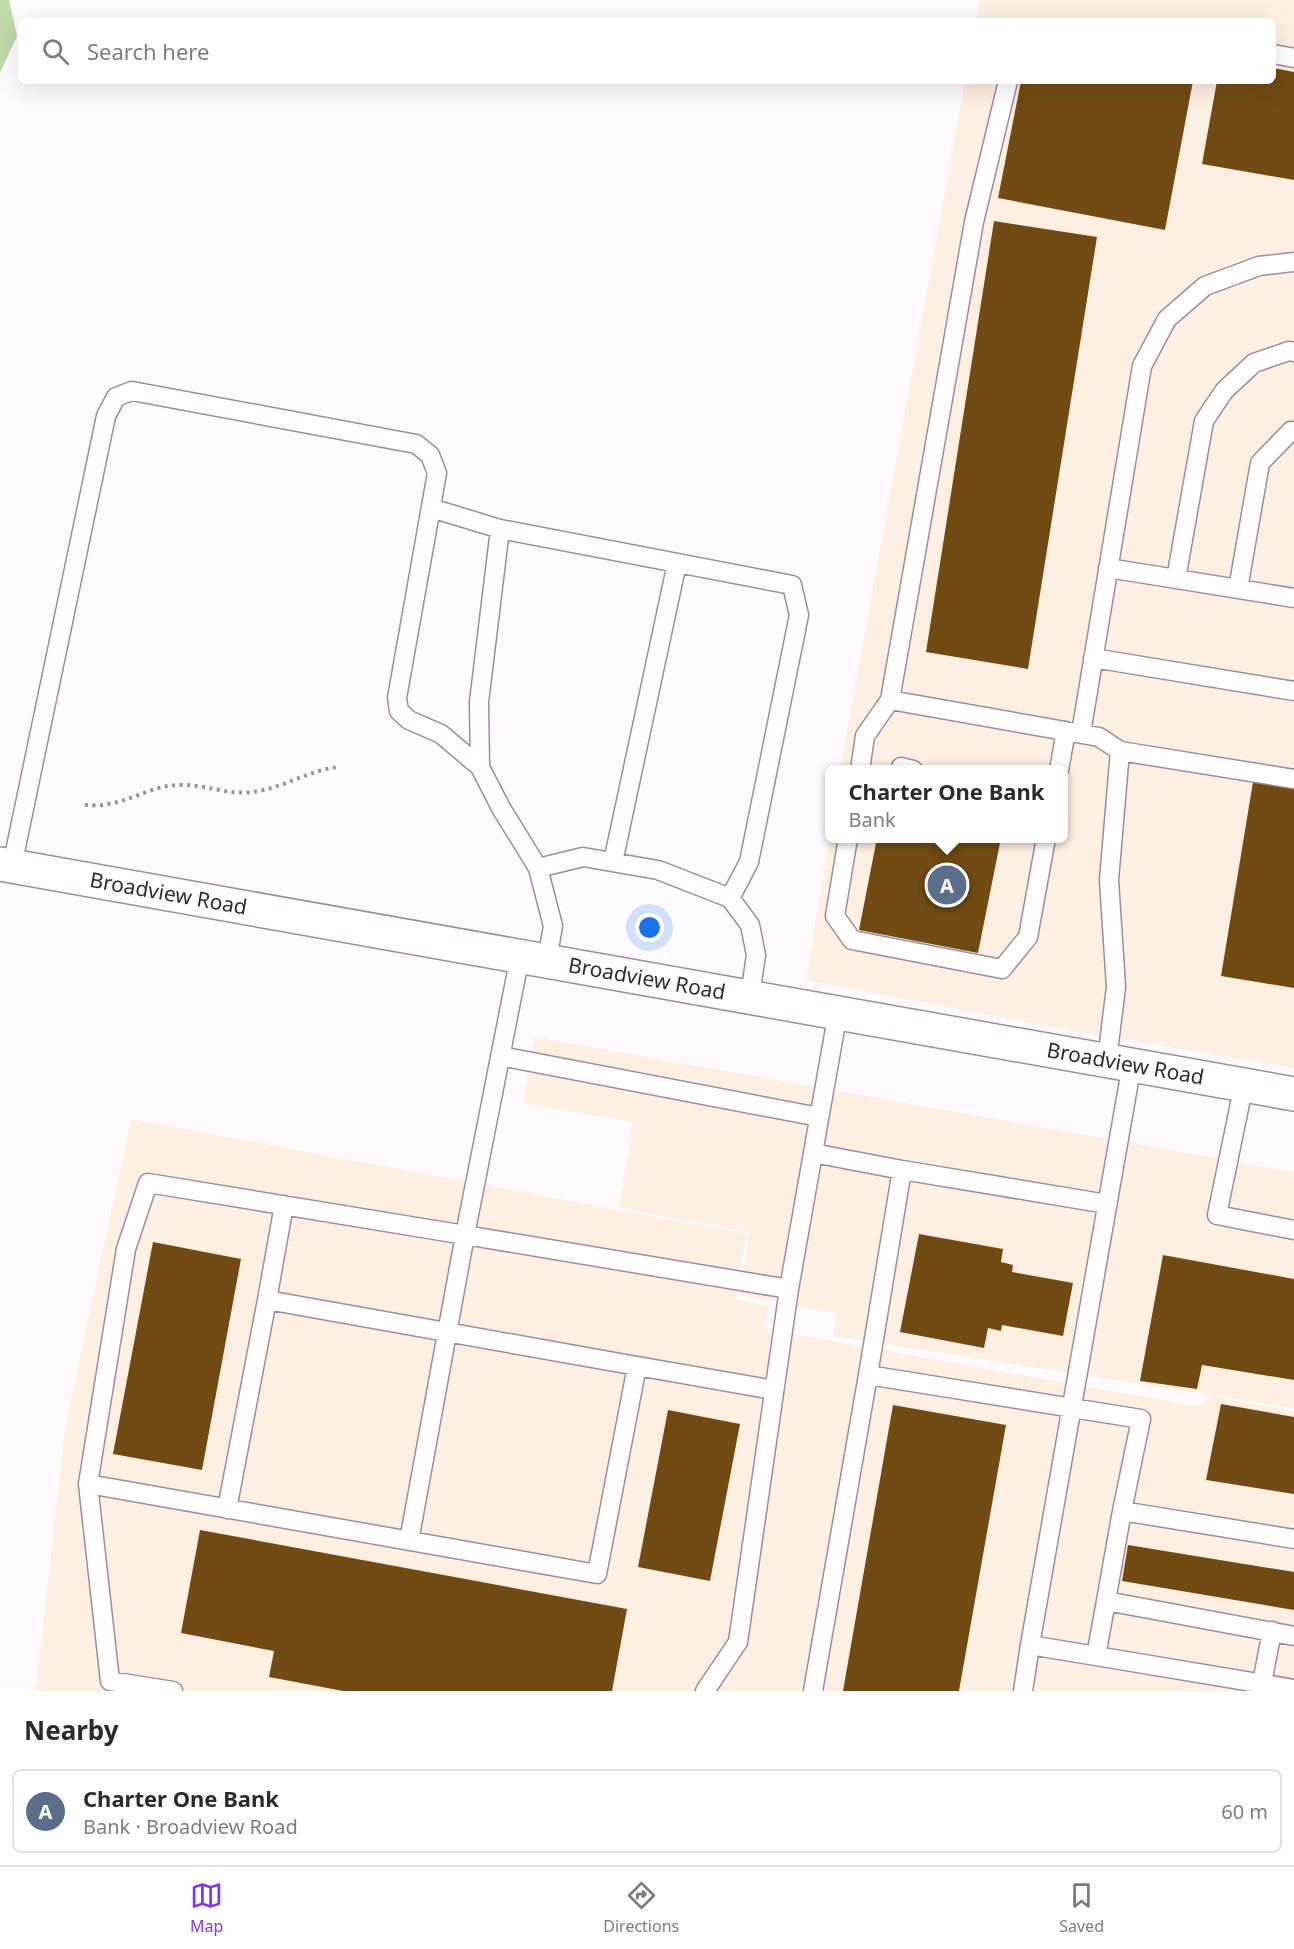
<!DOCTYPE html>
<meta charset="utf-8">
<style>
:root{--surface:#fff;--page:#f2f2f3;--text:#2b2b33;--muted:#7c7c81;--line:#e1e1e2;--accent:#7c3aed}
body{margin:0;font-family:"Noto Sans",sans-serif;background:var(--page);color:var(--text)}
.you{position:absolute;left:650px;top:928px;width:21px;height:21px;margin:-15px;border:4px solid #fff;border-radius:50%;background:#1a73e8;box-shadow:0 0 0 9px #1a73e833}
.badge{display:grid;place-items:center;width:39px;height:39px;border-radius:50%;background:var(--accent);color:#fff;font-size:20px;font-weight:700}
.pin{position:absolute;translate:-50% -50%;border:3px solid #fff;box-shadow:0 2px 6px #0006}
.popup{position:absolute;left:825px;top:765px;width:243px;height:78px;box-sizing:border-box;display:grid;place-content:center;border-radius:9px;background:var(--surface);filter:drop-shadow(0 2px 4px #0005);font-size:20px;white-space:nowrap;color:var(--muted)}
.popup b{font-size:22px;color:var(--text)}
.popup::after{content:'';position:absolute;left:50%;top:100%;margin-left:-12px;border:12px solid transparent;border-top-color:var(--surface)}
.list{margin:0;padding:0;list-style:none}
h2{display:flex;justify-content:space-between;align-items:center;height:78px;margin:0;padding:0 24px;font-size:26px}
h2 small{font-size:20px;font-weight:400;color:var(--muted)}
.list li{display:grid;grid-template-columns:39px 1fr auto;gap:18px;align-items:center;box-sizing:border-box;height:84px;margin:0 12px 12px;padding:0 12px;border:2px solid var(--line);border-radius:9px}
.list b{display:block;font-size:22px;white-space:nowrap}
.list p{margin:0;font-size:20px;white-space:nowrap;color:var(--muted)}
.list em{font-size:20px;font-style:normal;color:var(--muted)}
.icon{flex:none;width:33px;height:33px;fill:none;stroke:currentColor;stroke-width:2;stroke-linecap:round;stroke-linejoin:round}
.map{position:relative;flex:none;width:1294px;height:1691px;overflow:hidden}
.search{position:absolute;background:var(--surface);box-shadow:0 6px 24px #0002;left:18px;right:18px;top:18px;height:66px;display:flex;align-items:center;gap:15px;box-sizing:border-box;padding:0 21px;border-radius:9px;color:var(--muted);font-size:22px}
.sheet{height:174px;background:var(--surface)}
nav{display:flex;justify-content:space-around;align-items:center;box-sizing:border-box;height:84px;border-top:2px solid var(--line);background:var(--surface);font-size:16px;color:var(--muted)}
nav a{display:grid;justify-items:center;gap:3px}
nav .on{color:var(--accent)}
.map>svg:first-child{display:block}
</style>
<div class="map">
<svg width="1294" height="1691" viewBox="0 0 1294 1691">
<rect width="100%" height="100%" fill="#fefaff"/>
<path fill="#fdefe1" d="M980 0H1294V1068L1072 1031 806 980 830 833V838H1064V770L840 769 965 81H1273V21H976Z
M535 1037 1294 1172V1408L833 1336 836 1313 740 1296 749 1232 619 1208 633 1122 523 1103Z
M131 1119 747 1234 736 1299 769 1306 765 1329 1195 1406 1212 1396 1294 1411V1691H36L65 1427Z"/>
<path fill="#c0d9a9" d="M0 0H9L17 36 0 73Z"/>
<path fill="#714b13" d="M1273 68 1294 72V180L1202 164 1217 81H1273Z
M1021 81H1193L1165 230 998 198Z
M994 221 1097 237 1028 669 926 652Z
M1254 776 1294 783V988L1221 976Z
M877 838H1001L978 953 859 930Z
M919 1234 1003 1249 1001 1262 1013 1265 1012 1272 1073 1283 1063 1336 1002 1325 1001 1331 988 1328 984 1348 900 1332Z
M153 1242 241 1259 202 1470 113 1454Z
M1163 1255 1294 1279V1380L1202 1365 1197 1389 1140 1381Z
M1221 1404 1294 1417V1494L1206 1480Z
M893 1405 1006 1425 959 1691H843Z
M668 1410 740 1424 710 1581 638 1567Z
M200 1530 627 1609 612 1691H343L269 1677 274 1651 181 1633Z
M1128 1545 1294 1572V1610L1122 1581Z"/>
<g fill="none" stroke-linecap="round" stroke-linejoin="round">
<g stroke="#9f8ba1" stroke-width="21">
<path id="service" d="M1273 54 1294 58
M1008 81 974 222 890 700 1099 737 1120 751 1109 880 1116 987 1107 1060
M431 508 500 529 792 585 799 615 749 862 730 898
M1108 568 1294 598
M1176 579 1204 421 1224 391 1254 363 1289 351 1294 352
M1238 589 1260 463 1291 431H1294
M1093 658 1294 691
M1081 733 1142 366 1167 319 1205 286 1259 266 1294 262
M1120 751 1294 779
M480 767 479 702 500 529
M901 767 913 770
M860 770 865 736 890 700
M1059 770 1066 731
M848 838 835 916 852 940 1002 969 1028 937 1046 838
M613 862 677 563
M12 866 106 416 116 397 132 391 416 444 430 455 437 473 397 698 399 711 409 720 441 734 480 767 501 808 538 868 553 926 547 960
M538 868 583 857 658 870 730 898 750 925 756 955 750 996
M838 1012 813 1153 902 1170 868 1375
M500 1056 819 1117
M1132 1064 1030 1645 1096 1656 1106 1601 1294 1636
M1244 1084 1217 1215 1294 1230
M902 1170 1107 1204
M284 1205 267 1300 637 1366 597 1574 88 1484 126 1249 148 1183 465 1235 520 956
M637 1366 774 1390
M88 1484 110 1681 173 1691
M227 1509 267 1300
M409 1541 465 1235 789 1289 813 1153
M1106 1601 1122 1511
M1096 1656 1294 1689
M1262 1683 1272 1631
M705 1691 738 1642 789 1289
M813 1691 868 1375 1141 1419 1122 1511 1294 1539
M1023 1691 1030 1645"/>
</g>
<g stroke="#9f8ba1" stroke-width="36">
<g id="primary">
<path id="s1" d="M0 864 1294 1094"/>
</g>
</g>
<path stroke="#99939a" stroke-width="4" stroke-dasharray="3 4.5" stroke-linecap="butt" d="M85 805C92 805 100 806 108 804 134 800 155 784 183 785 206 785 228 795 251 792 282 789 308 770 339 767"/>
<use href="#service" stroke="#fff" stroke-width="18"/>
<use href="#primary" stroke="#fff" stroke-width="33"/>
</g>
<g text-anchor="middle" stroke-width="6" stroke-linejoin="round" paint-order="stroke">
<g font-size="21" fill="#312932" stroke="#fff">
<text dy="7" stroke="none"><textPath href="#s1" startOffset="171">Broadview Road</textPath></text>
<text dy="7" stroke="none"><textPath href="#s1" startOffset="657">Broadview Road</textPath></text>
<text dy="7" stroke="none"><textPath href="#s1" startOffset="1143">Broadview Road</textPath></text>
</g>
</g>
</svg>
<div class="you"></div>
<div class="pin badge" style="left:947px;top:885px;background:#5c6f8a">A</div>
<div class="popup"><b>Charter One Bank</b>Bank</div>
<div class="search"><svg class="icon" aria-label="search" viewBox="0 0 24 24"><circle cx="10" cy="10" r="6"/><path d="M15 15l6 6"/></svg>Search here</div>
</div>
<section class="sheet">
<h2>Nearby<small></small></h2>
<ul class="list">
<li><span class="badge" style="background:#5c6f8a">A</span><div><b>Charter One Bank</b><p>Bank · Broadview Road</p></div><em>60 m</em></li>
</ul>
</section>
<nav>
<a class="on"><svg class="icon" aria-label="map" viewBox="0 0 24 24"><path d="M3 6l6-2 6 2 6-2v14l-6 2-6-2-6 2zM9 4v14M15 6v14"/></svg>Map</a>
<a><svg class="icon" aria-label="directions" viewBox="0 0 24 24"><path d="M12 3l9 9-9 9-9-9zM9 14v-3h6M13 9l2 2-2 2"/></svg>Directions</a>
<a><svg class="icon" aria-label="saved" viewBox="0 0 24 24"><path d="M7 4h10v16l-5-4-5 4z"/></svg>Saved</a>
</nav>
